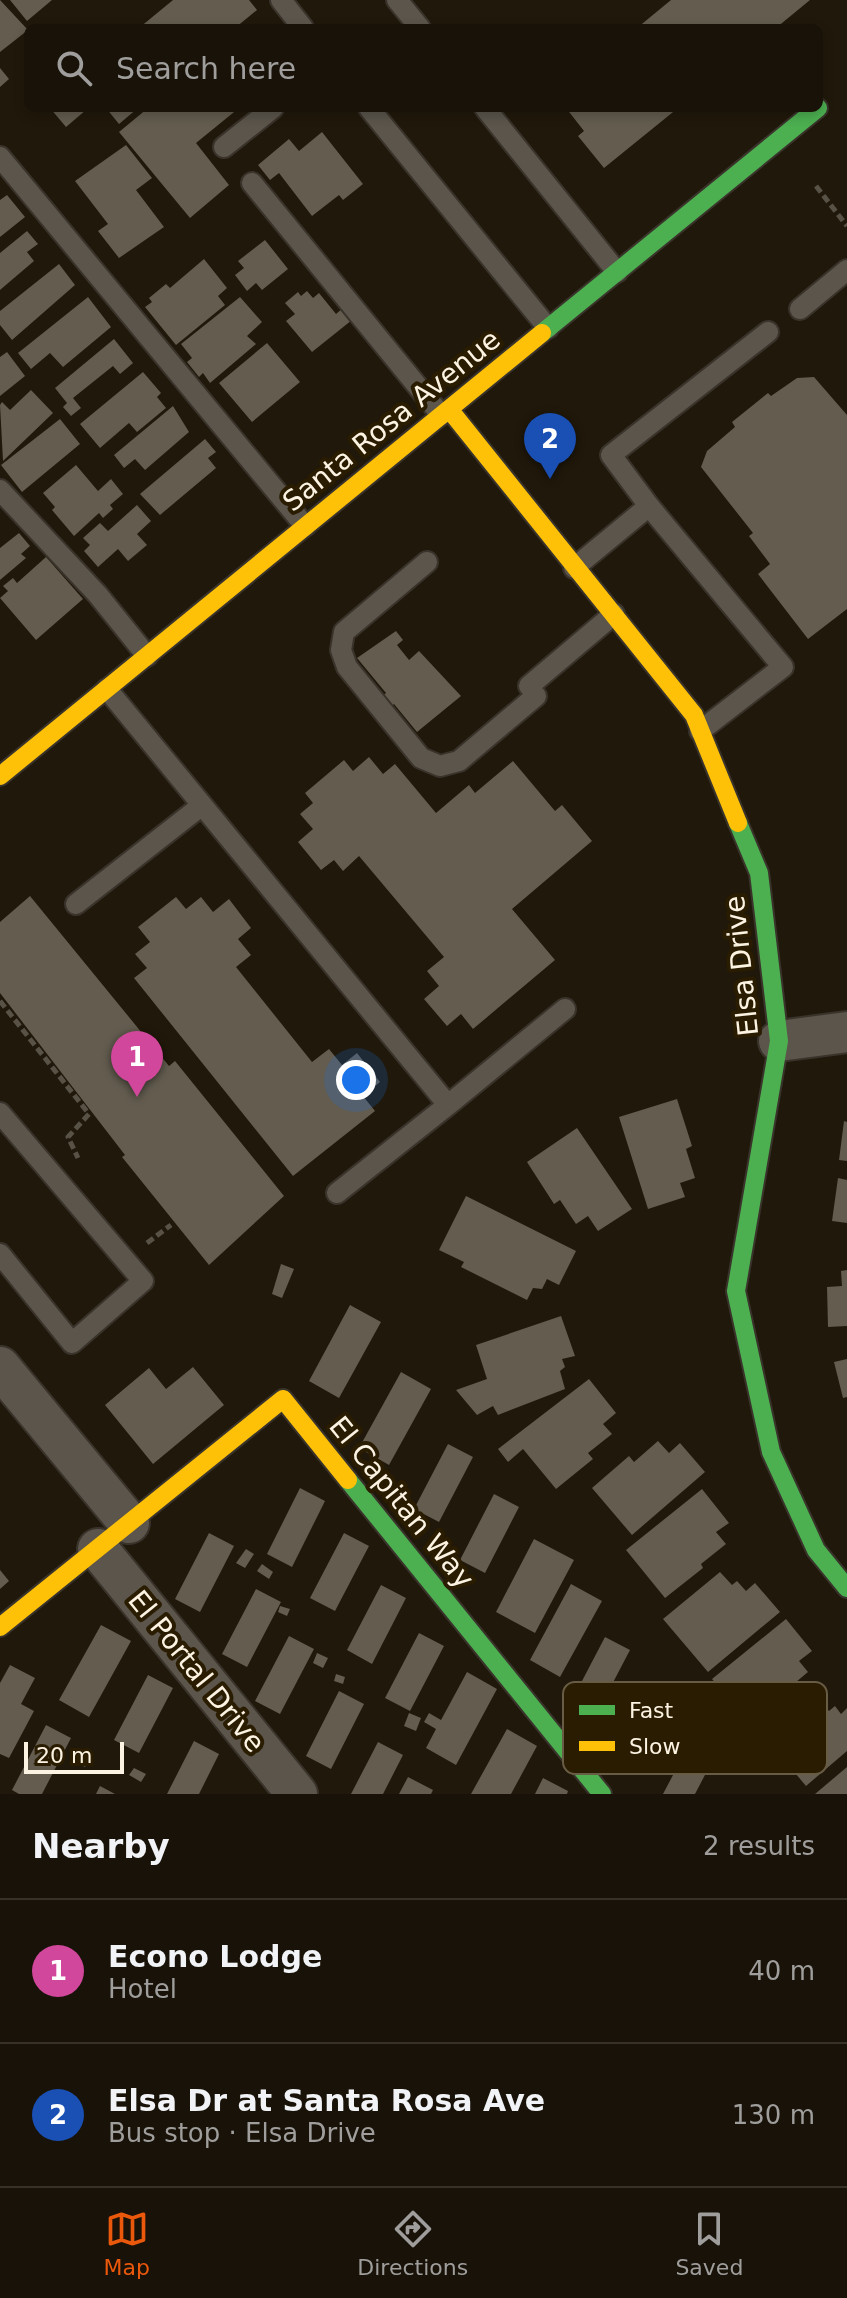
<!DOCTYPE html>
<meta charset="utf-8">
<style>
:root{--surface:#181208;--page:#211b12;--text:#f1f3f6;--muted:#9f9e9c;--line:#363229;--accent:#ea580c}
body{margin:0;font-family:"DejaVu Sans",sans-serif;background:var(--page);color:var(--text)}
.scale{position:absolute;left:24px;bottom:20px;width:100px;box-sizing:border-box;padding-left:8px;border:4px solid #fcf3e2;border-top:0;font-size:22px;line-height:28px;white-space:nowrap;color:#fcf3e2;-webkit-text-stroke:6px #291c01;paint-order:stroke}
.you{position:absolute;left:356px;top:1080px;width:28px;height:28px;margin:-20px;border:6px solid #fff;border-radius:50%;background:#1a73e8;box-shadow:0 0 0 12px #1a73e833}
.badge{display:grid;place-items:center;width:52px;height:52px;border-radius:50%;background:var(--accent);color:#fff;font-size:26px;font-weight:700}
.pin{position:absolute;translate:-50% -66px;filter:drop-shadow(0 2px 4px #0008)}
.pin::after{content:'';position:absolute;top:42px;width:28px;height:24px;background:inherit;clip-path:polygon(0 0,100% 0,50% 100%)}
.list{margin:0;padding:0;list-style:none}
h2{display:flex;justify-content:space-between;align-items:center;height:104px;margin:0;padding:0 32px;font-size:34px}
h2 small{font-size:26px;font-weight:400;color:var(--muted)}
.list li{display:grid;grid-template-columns:52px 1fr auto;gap:24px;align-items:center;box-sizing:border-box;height:144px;padding:0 32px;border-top:2px solid var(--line)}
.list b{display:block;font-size:30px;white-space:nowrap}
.list p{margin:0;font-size:26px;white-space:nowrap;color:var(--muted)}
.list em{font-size:26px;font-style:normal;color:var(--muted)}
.icon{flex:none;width:44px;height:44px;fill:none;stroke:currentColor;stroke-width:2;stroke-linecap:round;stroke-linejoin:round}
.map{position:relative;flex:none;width:847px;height:1794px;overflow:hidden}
.search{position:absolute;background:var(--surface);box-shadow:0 4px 12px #0003;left:24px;right:24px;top:24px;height:88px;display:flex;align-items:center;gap:20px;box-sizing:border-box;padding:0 28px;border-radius:12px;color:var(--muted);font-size:30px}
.sheet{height:392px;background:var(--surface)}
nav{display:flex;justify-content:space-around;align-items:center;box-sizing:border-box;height:112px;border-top:2px solid var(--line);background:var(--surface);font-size:22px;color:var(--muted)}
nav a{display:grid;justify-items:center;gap:4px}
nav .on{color:var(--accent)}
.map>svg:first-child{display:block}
</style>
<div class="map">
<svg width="847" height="1794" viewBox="0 0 847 1794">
<rect width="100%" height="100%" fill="#20180a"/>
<path fill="#635c4f" d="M0 0 28 30 0 52Z
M10 0H52L27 21Z
M173 0H249L257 10 235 28H139Z
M671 0H810L776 28H637Z
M0 68 9 79 0 87Z
M50 108H84L86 110 66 127Z
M106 108H138L119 124Z
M148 108H239L196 143 229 185 190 218 119 132Z
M566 108H678L604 168 578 136 584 131Z
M322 132 363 184 343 200 339 195 312 216 279 173 270 180 258 165 289 139 299 151Z
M126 145 152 178 136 190 164 227 119 258 98 231 108 224 75 181Z
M7 195 25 217 0 237V200Z
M27 231 38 244 27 252 34 261 0 290V253Z
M265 240 288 269 262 290 256 283 247 291 235 275 244 268 238 261Z
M204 259 227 288 218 296 225 305 176 345 145 307 152 302 149 298 166 284 170 288Z
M59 264 75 285 12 340 0 325V311Z
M307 291 313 298 319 293 336 314 343 308 352 320 312 352 286 321 295 314 285 303 298 292 301 296Z
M88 297 111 327 63 367 50 353 31 369 18 353Z
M240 297 262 322 247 336 256 344 210 383 203 373 199 377 187 362 192 358 181 344Z
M114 339 133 363 120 374 113 366 73 398 81 408 71 416 63 407 67 403 55 388Z
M267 343 300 382 252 422 219 383Z
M7 352 25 376 0 396V357Z
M143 372 161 393 157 397 166 408 137 432 129 423 100 448 80 424Z
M814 377 847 415V609L808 639 758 574 770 564 749 536 753 533 701 467 707 451 735 427 732 422 768 393 771 396 797 378Z
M31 390 53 413 3 461 0 405 2 402 10 410Z
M173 406 189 432 145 470 135 459 124 468 114 455Z
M60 419 80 444 22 492 1 465Z
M205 439 216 452 208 458 216 468 160 515 140 494Z
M76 465 98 491 111 479 123 494 110 505 113 509 103 518 99 513 74 536 52 510 55 507 43 493Z
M137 505 151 521 137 534 147 545 128 561 118 549 98 567 84 551 90 545 83 538 100 523 108 531Z
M19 533 30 546 21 554 26 558 0 580V548Z
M46 557 83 599 36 640 0 598 8 591 3 586 13 578 17 583Z
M396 631 403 640 397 645 409 660 419 651 461 696 417 732 394 704 389 709 380 698 386 693 357 658Z
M369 757 383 774 395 764 436 813 469 785 475 793 513 761 555 811 562 805 592 841 512 909 555 960 473 1029 461 1014 447 1026 424 999 439 986 427 971 444 957 359 856 343 871 334 860 321 870 298 842 313 829 300 814 313 803 305 793 344 760 353 771Z
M30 896 169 1066 175 1061 284 1196 209 1265 122 1157 125 1155 0 993V922Z
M176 897 186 909 201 897 213 912 229 899 251 928 238 939 251 955 236 967 312 1062 329 1049 342 1065 357 1053 380 1082 363 1096 375 1111 293 1176 134 978 147 968 135 954 150 942 138 927Z
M677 1099 692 1146 686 1149 695 1178 680 1183 685 1197 648 1209 619 1117Z
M844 1121 847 1122V1161L839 1160Z
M577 1128 632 1209 598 1231 588 1216 576 1224 560 1200 554 1204 527 1162Z
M838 1178 847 1180V1223L832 1221Z
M466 1196 576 1251 559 1285 547 1279 542 1289 533 1288 527 1300 461 1267 464 1262 439 1250Z
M281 1264 294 1269 282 1298 272 1294Z
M847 1270V1326L828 1327 827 1287 842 1286 841 1271Z
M350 1305 381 1322 339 1398 309 1381Z
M561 1316 575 1356 562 1359 565 1367 560 1371 565 1389 498 1415 493 1406 477 1415 456 1390 487 1379 476 1345Z
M847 1359V1397L843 1398 834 1362Z
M193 1367 224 1405 153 1464 105 1405 149 1368 166 1389Z
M401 1372 431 1389 389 1465 359 1448Z
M589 1379 616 1413 603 1424 612 1434 588 1453 593 1459 556 1489 523 1449 508 1462 498 1449Z
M658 1441 669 1453 680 1443 705 1472 632 1535 592 1488 629 1456 634 1462Z
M448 1444 473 1457 439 1522 414 1509Z
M300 1488 325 1501 292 1567 267 1554Z
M702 1489 729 1523 716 1532 726 1544 701 1564 703 1568 665 1598 626 1550Z
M494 1494 519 1507 485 1573 460 1560Z
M209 1533 234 1546 200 1612 175 1599Z
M344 1533 369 1546 335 1611 310 1598Z
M534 1539 574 1560 535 1633 496 1612Z
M246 1549 254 1554 245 1568 236 1563Z
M262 1564 273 1572 269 1579 257 1571Z
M0 1570 9 1581 0 1589Z
M720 1572 732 1585 737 1581 746 1591 755 1583 780 1612 708 1672 663 1619Z
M571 1584 602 1601 560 1677 530 1660Z
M381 1585 406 1598 372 1664 347 1650Z
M256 1589 281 1602 247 1667 222 1654Z
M280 1606 290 1609 287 1616 278 1612Z
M786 1619 812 1651 799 1661 808 1672 784 1692 788 1697 751 1727 712 1679Z
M101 1625 131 1641 89 1717 59 1700Z
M419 1633 444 1646 410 1711 385 1698Z
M289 1636 314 1649 280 1714 255 1701Z
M605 1637 630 1650 596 1715 571 1702Z
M317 1653 328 1658 323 1668 313 1663Z
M10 1665 35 1678 21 1704 34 1711 9 1758 0 1754V1683Z
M467 1672 497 1689 456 1765 426 1748 436 1729 424 1722 429 1713 441 1720Z
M336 1674 345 1677 343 1684 334 1681Z
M148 1675 173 1688 139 1753 114 1740Z
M339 1691 364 1704 331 1769 306 1756Z
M815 1695 829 1711 835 1706 841 1714 847 1708V1751L806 1786 765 1737Z
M409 1713 421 1718 416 1731 404 1726Z
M46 1725 71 1738 42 1794H19L12 1790Z
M507 1729 537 1746 511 1794H471Z
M692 1739 717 1752 695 1794H663Z
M194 1741 219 1754 199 1794H167Z
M378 1742 403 1755 383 1794H351Z
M82 1750 91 1757 85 1767 75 1761Z
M847 1767V1794H815Z
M134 1768 146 1774 141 1782 129 1775Z
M408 1777 433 1790 431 1794H399Z
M543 1778 568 1791 567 1794H535Z
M100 1786 115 1794H96Z"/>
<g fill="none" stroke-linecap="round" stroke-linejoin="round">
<g stroke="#39332b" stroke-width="24">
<path id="lane" d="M281 0 303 28
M397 0 420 28
M369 108 548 328
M485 108 617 272
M224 147 273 108
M0 157 305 526
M252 183 441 415
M800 309 847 270
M0 490 98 595 147 656
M649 506 783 667 700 731
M427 562 344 632 341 650 347 667 421 758 440 766 459 761 536 696
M574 568 649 506 611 455 768 332
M529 686 614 614
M107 689 448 1105 337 1193
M76 904 201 806
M448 1105 565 1009
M0 1113 143 1281 72 1343 0 1254"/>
</g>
<g stroke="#39332b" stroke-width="44">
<path id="street" d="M779 1041 847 1032
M0 1367 129 1523
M98 1549 297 1794"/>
</g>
<g stroke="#39332b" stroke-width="22">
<path id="fast" d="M542 333 818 108
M738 823 759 873 779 1041 736 1291 771 1452 816 1550 847 1588
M348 1480 602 1794"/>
</g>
<g stroke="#39332b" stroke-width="22">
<path id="slow" d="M449 409 694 715 738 823
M0 776 542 333
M0 1627 283 1399 348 1480"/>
</g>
<path stroke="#575146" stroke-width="5" stroke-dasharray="8 4" stroke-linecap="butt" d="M816 186 847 226
M0 1001 89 1114 68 1137 78 1158
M147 1243 171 1225"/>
<use href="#lane" stroke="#5b554b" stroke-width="20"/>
<use href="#street" stroke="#5b554b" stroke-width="40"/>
<use href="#fast" stroke="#4caf50" stroke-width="18"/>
<use href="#slow" stroke="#ffc107" stroke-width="18"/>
</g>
<g text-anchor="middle" stroke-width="8" stroke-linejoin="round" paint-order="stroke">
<g font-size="28" fill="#fcf3e2" stroke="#291c01">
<text transform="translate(391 420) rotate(-39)" y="10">Santa Rosa Avenue</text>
<text transform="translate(741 966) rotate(-96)" y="10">Elsa Drive</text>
<text transform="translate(402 1502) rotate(51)" y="10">El Capitan Way</text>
<text transform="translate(197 1671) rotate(51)" y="10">El Portal Drive</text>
</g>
</g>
<rect x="563" y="1682" width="264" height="92" rx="12" fill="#291c01" stroke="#685c44" stroke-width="2"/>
<rect x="579" y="1705" width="36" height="10" fill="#4caf50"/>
<rect x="579" y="1741" width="36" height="10" fill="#ffc107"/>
<g font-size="22" fill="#fcf3e2">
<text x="629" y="1718">Fast</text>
<text x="629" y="1754">Slow</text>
</g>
</svg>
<div class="scale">20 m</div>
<div class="you"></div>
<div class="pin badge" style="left:137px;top:1097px;background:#d1479c">1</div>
<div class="pin badge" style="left:550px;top:479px;background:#1a4fb4">2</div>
<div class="search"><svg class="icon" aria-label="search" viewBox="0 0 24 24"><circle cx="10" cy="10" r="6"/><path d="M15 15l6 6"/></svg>Search here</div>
</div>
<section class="sheet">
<h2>Nearby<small>2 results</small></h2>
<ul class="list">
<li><span class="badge" style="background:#d1479c">1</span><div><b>Econo Lodge</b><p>Hotel</p></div><em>40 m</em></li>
<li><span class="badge" style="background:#1a4fb4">2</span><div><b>Elsa Dr at Santa Rosa Ave</b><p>Bus stop · Elsa Drive</p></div><em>130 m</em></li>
</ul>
</section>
<nav>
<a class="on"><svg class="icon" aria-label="map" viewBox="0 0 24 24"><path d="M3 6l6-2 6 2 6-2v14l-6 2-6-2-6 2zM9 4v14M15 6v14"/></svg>Map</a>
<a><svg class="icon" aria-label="directions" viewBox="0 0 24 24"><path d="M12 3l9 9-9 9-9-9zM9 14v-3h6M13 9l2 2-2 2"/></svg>Directions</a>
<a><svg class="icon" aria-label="saved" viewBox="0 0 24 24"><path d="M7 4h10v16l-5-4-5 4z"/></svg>Saved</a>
</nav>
